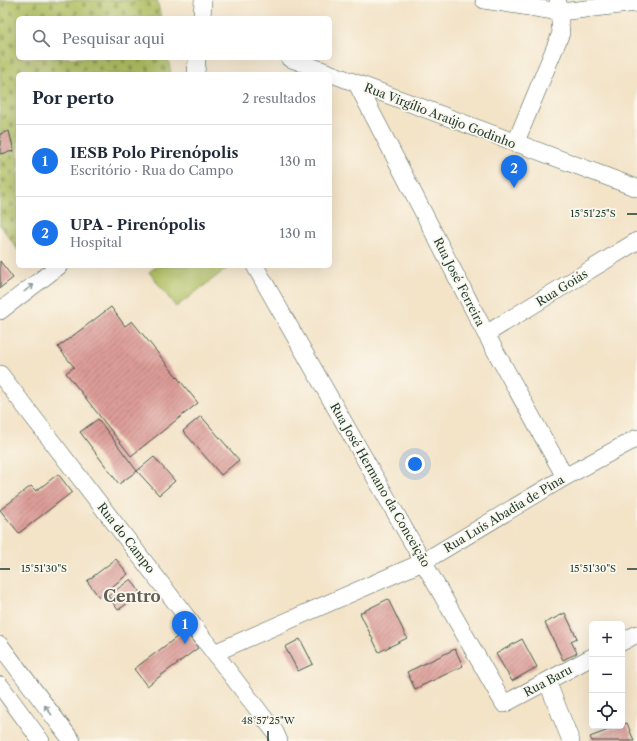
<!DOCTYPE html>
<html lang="pt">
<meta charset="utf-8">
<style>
:root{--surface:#fff;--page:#f2f2f3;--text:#1f2937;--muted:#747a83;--line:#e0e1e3;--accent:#1a73e8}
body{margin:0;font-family:"Libre Caslon Text",serif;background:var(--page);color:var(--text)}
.controls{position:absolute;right:12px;bottom:12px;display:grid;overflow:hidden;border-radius:6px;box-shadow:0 4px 16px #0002}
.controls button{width:36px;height:36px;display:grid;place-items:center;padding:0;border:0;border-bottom:1px solid var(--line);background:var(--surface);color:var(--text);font:20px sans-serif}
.you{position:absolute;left:415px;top:464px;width:14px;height:14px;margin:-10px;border:3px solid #fff;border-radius:50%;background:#1a73e8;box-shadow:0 0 0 6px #1a73e833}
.badge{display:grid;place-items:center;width:26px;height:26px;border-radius:50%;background:var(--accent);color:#fff;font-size:13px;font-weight:700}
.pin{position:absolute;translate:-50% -33px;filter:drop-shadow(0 1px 2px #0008)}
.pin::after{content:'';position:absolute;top:21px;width:14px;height:12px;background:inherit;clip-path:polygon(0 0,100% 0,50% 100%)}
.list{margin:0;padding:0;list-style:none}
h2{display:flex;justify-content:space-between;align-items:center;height:52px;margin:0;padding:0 16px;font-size:17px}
h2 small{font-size:13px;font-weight:400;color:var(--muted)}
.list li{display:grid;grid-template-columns:26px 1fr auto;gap:12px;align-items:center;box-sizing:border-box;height:72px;padding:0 16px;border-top:1px solid var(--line)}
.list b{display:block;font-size:15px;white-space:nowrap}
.list p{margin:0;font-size:13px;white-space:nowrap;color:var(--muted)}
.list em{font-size:13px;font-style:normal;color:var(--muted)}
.icon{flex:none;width:22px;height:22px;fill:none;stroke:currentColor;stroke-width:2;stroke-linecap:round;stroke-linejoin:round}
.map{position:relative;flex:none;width:637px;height:741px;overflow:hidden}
.search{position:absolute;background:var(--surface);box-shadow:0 4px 16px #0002;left:16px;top:16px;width:316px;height:44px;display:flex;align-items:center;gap:10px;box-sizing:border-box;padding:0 14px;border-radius:6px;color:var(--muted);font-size:15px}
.panel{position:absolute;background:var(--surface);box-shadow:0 4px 16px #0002;left:16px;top:72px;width:316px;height:196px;border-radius:6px}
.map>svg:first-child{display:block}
</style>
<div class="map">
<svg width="637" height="741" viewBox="0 0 637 741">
<defs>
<pattern id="cemetery-stones" width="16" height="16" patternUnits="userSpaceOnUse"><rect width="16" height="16" fill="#b0c062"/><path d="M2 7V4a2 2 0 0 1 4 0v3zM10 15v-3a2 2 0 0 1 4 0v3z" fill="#8f9d52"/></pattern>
<pattern id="building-hatch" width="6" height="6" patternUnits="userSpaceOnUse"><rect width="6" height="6" fill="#dc9b97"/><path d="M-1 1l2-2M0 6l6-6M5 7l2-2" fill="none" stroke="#b2807c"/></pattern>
</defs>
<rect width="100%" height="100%" fill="#fbf7ec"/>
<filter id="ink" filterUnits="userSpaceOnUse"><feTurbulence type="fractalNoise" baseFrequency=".025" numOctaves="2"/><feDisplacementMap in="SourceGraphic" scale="8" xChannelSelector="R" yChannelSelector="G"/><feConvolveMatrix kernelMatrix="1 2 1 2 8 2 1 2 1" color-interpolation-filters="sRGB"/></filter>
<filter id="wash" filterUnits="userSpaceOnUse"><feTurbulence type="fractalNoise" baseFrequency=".012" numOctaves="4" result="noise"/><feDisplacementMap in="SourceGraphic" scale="16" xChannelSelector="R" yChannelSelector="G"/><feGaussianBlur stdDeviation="0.9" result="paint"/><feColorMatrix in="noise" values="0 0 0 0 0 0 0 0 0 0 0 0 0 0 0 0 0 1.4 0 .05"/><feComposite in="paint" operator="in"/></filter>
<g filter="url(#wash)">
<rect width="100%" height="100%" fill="#f3e3c7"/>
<path fill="url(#cemetery-stones)" stroke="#687e4b" d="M0 0H157L161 18H18V58H168L171 74H18V250L0 225Z"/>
<path fill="#b0c062" stroke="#687e4b" d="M157 266H230L176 307 149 272Z"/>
<g id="blocks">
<path fill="url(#building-hatch)" d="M9 131 14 151 0 154V134Z
M0 261 13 278 0 288Z
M111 307 125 326 132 321 198 403 131 456 66 373 74 367 58 347Z
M201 416 239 460 221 475 183 431Z
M98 419 137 471 119 484 80 432Z
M154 457 175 481 159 495 137 471Z
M58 474 72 492 19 533 0 510 31 486 36 491Z
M116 559 128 574 99 597 87 581Z
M131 579 141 594 118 610 108 596Z
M388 599 407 638 379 652 360 613Z
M565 613 577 638 571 641 577 653 563 660 545 623Z
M185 631 198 648 147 686 134 669Z
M300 639 313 664 298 671 285 647Z
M522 639 537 667 512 681 496 654Z
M455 649 463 666 415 689 407 672Z
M627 723 634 741H592L590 737Z"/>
</g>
</g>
<g filter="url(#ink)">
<use href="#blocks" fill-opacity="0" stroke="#3f564a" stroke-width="1"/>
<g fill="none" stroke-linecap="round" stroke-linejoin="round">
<g stroke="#3f564a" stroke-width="18">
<path id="minor" d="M484 0 560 12 637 3
M202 18 203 0
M289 58 637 188
M196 74 197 58
M357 84 486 334 565 477
M515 144 561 33 558 2
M255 266 504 704 592 657
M0 311 59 266
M486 334 637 241
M0 374 275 732 279 741
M622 642 637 634
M0 645 72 741
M214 653 423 562 565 477 637 438
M547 681 571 741
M0 685 41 741"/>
</g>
<use href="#minor" stroke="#fff" stroke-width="17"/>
</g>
<defs><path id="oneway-shaft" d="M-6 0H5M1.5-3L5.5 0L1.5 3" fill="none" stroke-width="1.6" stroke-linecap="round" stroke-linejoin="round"/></defs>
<g stroke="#8f9e9a">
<use href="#oneway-shaft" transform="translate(29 288) rotate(-37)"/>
<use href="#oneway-shaft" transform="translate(48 710) rotate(-127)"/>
</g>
</g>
<path fill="none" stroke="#1f3d34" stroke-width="1.5" d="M627 214H637M0 569H10M627 569H637M268 731V741"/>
<g text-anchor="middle" stroke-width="3.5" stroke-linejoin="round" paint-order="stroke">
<g font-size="12" fill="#1f3d34" stroke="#fbf7ec">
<text transform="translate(440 116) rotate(21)" y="4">Rua Virgílio Araújo Godinho</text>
<text transform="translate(459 282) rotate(63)" y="4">Rua José Ferreira</text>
<text transform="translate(562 288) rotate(-32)" y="4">Rua Goiás</text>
<text transform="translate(380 485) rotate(60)" y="4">Rua José Hermano da Conceição</text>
<text transform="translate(504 514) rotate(-31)" y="4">Rua Luís Abadia de Pina</text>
<text transform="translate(126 538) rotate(52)" y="4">Rua do Campo</text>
<text transform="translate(548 681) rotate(-28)" y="4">Rua Baru</text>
</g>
<g font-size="16" font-weight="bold" fill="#615e57" stroke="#fbf7ec">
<text x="132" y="602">Centro</text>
</g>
</g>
<g font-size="10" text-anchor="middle" fill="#1f3d34" stroke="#fbf7ec" stroke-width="3.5" stroke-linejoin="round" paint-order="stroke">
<text x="593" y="217">15°51'25"S</text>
<text x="44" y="572">15°51'30"S</text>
<text x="593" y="572">15°51'30"S</text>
<text x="268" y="724">48°57'25"W</text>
</g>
</svg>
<div class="controls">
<button>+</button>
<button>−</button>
<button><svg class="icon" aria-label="locate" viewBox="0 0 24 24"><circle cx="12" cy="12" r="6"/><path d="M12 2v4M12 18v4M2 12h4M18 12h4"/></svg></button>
</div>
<div class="you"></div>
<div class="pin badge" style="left:185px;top:644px">1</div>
<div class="pin badge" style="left:514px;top:188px">2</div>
<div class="search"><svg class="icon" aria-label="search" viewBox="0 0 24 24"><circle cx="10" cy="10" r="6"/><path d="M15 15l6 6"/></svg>Pesquisar aqui</div>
<section class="panel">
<h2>Por perto<small>2 resultados</small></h2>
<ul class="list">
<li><span class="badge">1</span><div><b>IESB Polo Pirenópolis</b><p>Escritório · Rua do Campo</p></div><em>130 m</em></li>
<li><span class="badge">2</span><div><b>UPA - Pirenópolis</b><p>Hospital</p></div><em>130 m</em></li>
</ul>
</section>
</div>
